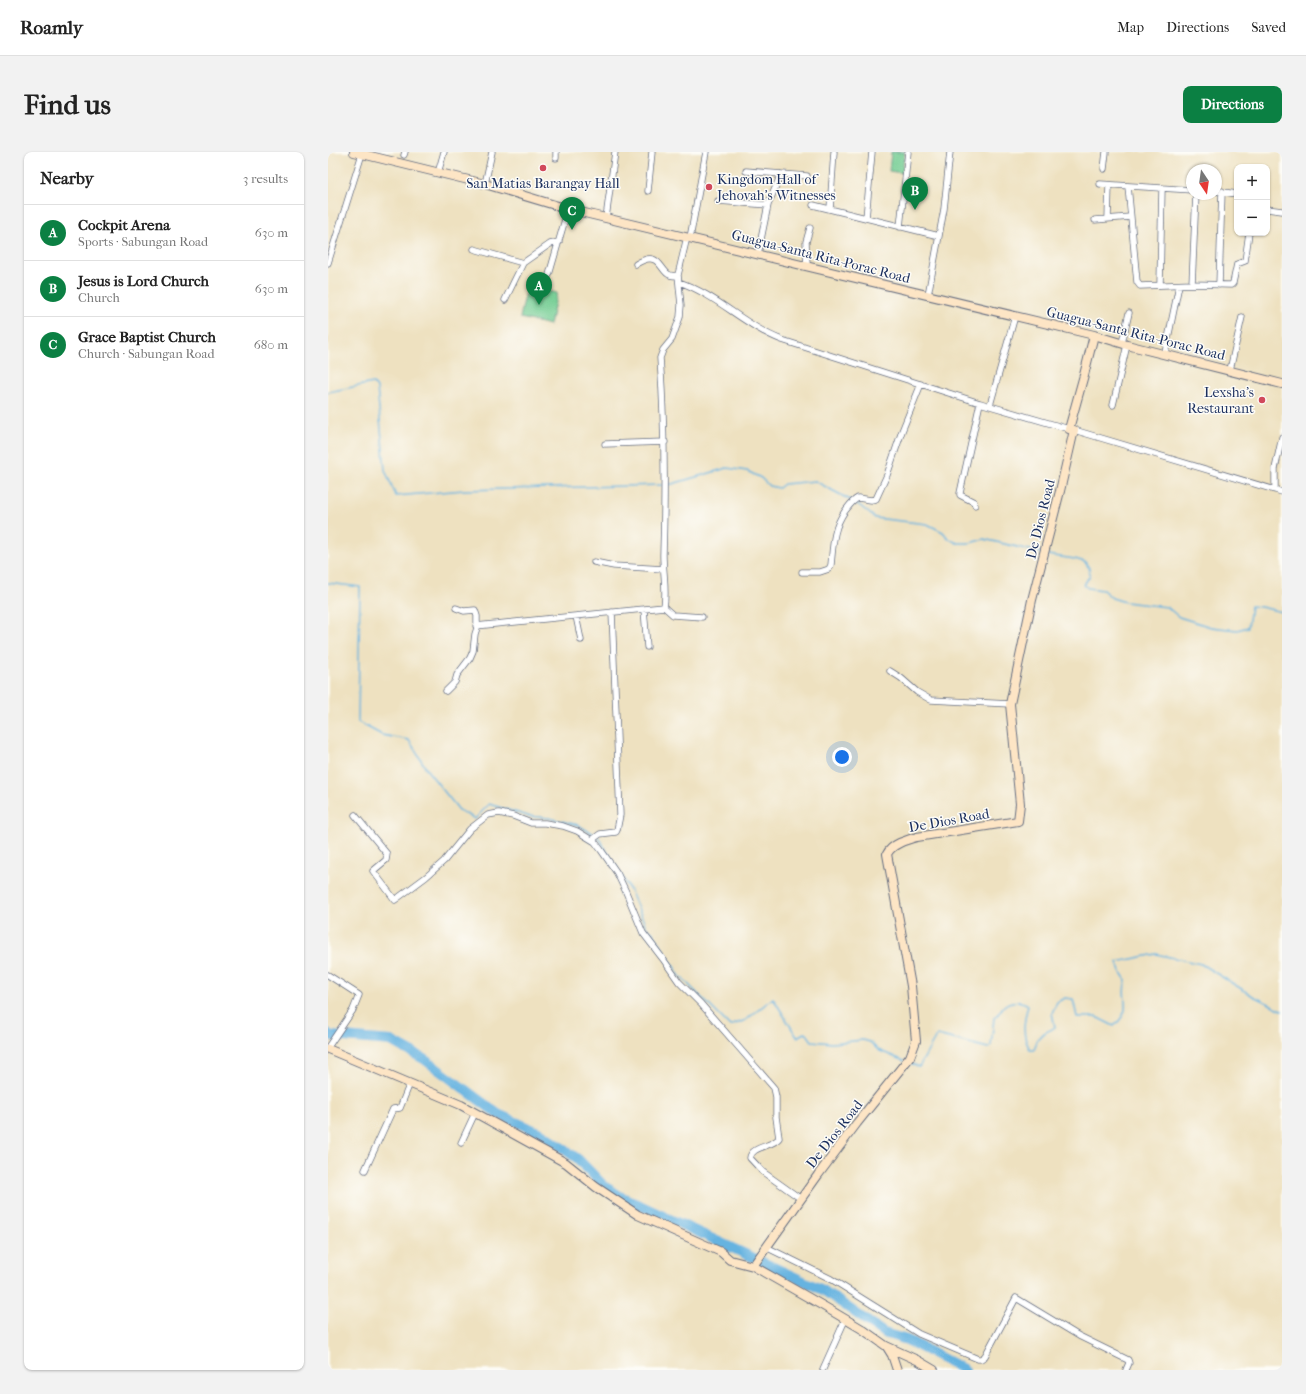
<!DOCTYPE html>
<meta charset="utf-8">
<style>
:root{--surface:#fff;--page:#f2f2f2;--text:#222;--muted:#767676;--line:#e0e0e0;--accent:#0b8043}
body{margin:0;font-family:"IM FELL French Canon",serif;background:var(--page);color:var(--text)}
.controls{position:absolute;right:12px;top:12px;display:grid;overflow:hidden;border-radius:8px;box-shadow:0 1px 3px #0004}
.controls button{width:36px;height:36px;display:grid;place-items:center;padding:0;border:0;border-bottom:1px solid var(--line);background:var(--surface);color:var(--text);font:20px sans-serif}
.compass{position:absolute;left:858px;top:12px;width:36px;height:36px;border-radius:50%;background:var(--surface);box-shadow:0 1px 3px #0004;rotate:167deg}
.you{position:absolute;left:514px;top:605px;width:14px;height:14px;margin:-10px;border:3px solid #fff;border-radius:50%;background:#1a73e8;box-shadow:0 0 0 6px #1a73e833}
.badge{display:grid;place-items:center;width:26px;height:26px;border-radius:50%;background:var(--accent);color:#fff;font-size:13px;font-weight:700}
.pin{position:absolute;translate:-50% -33px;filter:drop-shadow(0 1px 2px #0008)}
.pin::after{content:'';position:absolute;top:21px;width:14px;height:12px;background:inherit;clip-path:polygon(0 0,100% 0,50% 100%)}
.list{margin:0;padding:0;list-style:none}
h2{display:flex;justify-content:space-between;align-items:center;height:52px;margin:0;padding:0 16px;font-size:17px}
h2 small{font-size:13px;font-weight:400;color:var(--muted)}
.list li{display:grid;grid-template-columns:26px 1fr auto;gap:12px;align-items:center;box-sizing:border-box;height:56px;padding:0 16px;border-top:1px solid var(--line)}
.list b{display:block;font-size:15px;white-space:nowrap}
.list p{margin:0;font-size:13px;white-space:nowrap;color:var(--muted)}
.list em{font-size:13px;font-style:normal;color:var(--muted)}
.map{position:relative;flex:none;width:954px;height:1218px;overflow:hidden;border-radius:8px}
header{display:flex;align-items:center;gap:24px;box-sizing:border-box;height:56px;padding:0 20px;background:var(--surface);border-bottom:1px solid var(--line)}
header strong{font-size:19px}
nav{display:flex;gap:22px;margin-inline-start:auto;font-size:14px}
.intro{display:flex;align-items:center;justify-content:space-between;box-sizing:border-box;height:96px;padding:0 24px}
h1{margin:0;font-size:28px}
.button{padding:10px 18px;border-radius:8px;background:var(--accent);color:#fff;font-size:14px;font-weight:700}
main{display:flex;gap:24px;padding:0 24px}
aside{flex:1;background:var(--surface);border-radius:8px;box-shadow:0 1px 3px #0004}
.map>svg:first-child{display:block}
</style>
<header>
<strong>Roamly</strong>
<nav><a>Map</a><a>Directions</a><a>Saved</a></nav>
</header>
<div class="intro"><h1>Find us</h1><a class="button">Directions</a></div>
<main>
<aside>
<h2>Nearby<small>3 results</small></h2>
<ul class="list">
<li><span class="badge">A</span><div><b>Cockpit Arena</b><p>Sports · Sabungan Road</p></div><em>630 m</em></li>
<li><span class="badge">B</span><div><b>Jesus is Lord Church</b><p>Church</p></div><em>630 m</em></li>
<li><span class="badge">C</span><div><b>Grace Baptist Church</b><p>Church · Sabungan Road</p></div><em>680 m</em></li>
</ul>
</aside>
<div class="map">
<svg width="954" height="1218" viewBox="0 0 954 1218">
<rect width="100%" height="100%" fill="#fdfcf7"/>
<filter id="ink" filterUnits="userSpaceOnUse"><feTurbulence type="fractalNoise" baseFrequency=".025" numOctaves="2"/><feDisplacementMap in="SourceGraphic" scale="8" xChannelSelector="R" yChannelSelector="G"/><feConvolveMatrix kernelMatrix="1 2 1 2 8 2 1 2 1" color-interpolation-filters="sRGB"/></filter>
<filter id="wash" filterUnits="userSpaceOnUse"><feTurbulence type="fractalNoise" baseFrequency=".012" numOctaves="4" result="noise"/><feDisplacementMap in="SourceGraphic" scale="16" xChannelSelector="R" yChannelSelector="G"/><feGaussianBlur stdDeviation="0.9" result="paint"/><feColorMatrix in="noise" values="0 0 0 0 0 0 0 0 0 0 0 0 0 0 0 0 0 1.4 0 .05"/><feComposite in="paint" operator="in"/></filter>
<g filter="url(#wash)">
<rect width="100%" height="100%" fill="#eee1c0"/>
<path fill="#76ce94" stroke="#487e79" d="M563 0H577L574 21 561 19Z
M199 134 229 141 222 173 192 166Z"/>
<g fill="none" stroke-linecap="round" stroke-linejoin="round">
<path stroke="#66b3e0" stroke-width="1.5" d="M0 240 45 231 49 236 57 318 68 344 136 338 334 333
M338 333 344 332 399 316 419 319 433 326 441 334 451 336 456 332 487 329 524 349
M527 351 531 353 547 366 599 372 615 380 620 386 629 391H642L656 387 714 401
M719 403 747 407 757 410 761 416 762 423 756 433 760 436 775 438 784 446 797 450 839 455 851 465 883 475 909 478 920 475 923 454 933 455 954 460
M0 431 32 435 30 570 54 583 81 588 99 618 131 658 147 667 161 652 200 664 221 666 250 673 267 683
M270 685 289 716
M293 723 303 740 318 775 325 781 351 823 402 874 418 868 445 846 469 885 476 881 479 882 484 889 504 891 535 888 542 890 550 898 576 909
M582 911 591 915 609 883 660 896 663 894 666 866C670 863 672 859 675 855 681 848 693 848 700 853 696 868 693 884 702 897H706C709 890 710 883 718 880 722 878 723 878 727 875L724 861 729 850 737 846 745 847 749 865H768L786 874C807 855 791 848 798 828L792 819 789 810 828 802 873 812 925 844 954 858"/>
<path stroke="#66b3e0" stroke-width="10" d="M0 882 4 884 63 889 96 907 170 962 215 982 250 1007 276 1034 292 1044 495 1138 556 1181 579 1188 637 1218"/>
</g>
</g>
<g filter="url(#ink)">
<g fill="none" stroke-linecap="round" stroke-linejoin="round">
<g stroke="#656d80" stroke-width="7">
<path id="street" d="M228 0V6
M76 3 77 0
M776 17 778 0
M418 19 479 24
M110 21 116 0
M157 32 164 0
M772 32 864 38
M800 34 809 130 812 134 864 132 903 133 905 131 909 112 917 109 921 81
M320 39 324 0
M888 39 909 42
M390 49 440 53
M485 53 611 84
M502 57 506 0
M939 57 954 59
M278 66 287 0
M538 66 544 0
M780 67 781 33
M767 68 802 65
M572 75 580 0
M362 86 378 0
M146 97 195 111
M430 102 440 53 453 22
M0 111 34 2
M308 112C337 94 330 129 350 123
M479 114 478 90 482 76
M221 123 240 57
M351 130C389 143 417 174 454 188L652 251 741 277
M864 132 868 42
M832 133 834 36
M891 133 894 39
M600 143 616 57 622 0
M177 148 195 111 222 92 231 90
M794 191 801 161
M837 201 851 133
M902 218 914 165
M662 253 687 164
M785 253 799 193
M746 278 954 340
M277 292 337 290
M947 338V317L954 285
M647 353 646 350 632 343V341L652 251
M266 410 286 414 335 417
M474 420H492L501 417 503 413C505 393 505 376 517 359 521 354 524 349 530 346L543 348 548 347 559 323 574 279 593 232
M336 455 345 463 374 465
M316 457 319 495
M248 464 253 488
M148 474 336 455C339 438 335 420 335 403 337 337 337 272 332 206L335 198 344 187 352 165 353 153 350 123 359 85
M562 519 573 526 589 540 603 548 682 552
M118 539 127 530 129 523 142 506 145 499 147 482 149 476V464L147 458 136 459 128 456
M27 663 59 702 58 708 45 719 67 748 98 725 116 709 142 677 160 663 171 661 185 664 203 671H217L235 674 249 679 267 690 273 698 289 721 298 740 315 781 335 807 351 830 373 852 446 936 448 945V965L451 986C445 995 423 994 422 1006L435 1020 473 1047
M264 688 272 682 288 680 289 678 292 663 284 460
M0 823 31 843 25 858 0 895
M133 991 147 961
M37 1018 65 957 72 956 82 931
M438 1095 503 1127 591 1182 650 1207H653L657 1204 688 1146 751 1184 800 1208 801 1211 798 1218
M495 1217 517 1168"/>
</g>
<g stroke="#656d80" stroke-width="10">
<path id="secondary" d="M26 0 157 32 240 57 766 183 799 193 954 232
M0 897 133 953 238 1011 268 1035 310 1063 393 1100 402 1108 425 1114 497 1155 534 1177 558 1194 589 1208 606 1218
M425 1114 490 1023 529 971 582 905 588 889 583 834 559 702C564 692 578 688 589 685L690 669 692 652 682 552 704 448 732 339 746 278 741 277 756 223 766 183
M559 1195 564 1203 569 1218"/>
</g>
<use href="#street" stroke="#fff" stroke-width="5.5"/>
<use href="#secondary" stroke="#fde5c5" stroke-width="8"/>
</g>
</g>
<g fill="#d1495b" stroke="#fdfcf7" stroke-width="1.5">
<circle cx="215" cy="16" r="4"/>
<circle cx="381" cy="35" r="4"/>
<circle cx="934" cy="248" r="4"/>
</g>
<g text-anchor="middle" stroke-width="3" stroke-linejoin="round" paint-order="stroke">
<g font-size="14" fill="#1b2f5e" stroke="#fdfcf7" text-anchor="start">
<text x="389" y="32">Kingdom Hall of<tspan x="389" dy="16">Jehovah's Witnesses</tspan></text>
<text x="215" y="36" text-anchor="middle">San Matias Barangay Hall</text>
<text x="926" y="245" text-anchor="end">Lexsha's<tspan x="926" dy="16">Restaurant</tspan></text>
</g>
<g font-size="14" fill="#1b2f5e" stroke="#fdfcf7">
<text transform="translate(493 104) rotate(14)" y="5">Guagua-Santa Rita-Porac Road</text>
<text transform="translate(808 181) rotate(14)" y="5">Guagua-Santa Rita-Porac Road</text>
<text transform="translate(712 367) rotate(-76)" y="5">De Dios Road</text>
<text transform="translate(621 668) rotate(-10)" y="5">De Dios Road</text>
<text transform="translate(506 982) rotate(-52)" y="5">De Dios Road</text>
</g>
</g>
</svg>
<div class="controls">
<button>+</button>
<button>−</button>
</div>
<svg class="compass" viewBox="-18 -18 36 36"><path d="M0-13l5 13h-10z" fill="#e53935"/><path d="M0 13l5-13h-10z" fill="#767676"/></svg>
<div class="you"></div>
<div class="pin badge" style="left:211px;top:153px">A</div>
<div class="pin badge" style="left:587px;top:58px">B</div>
<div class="pin badge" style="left:244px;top:78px">C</div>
</div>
</main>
